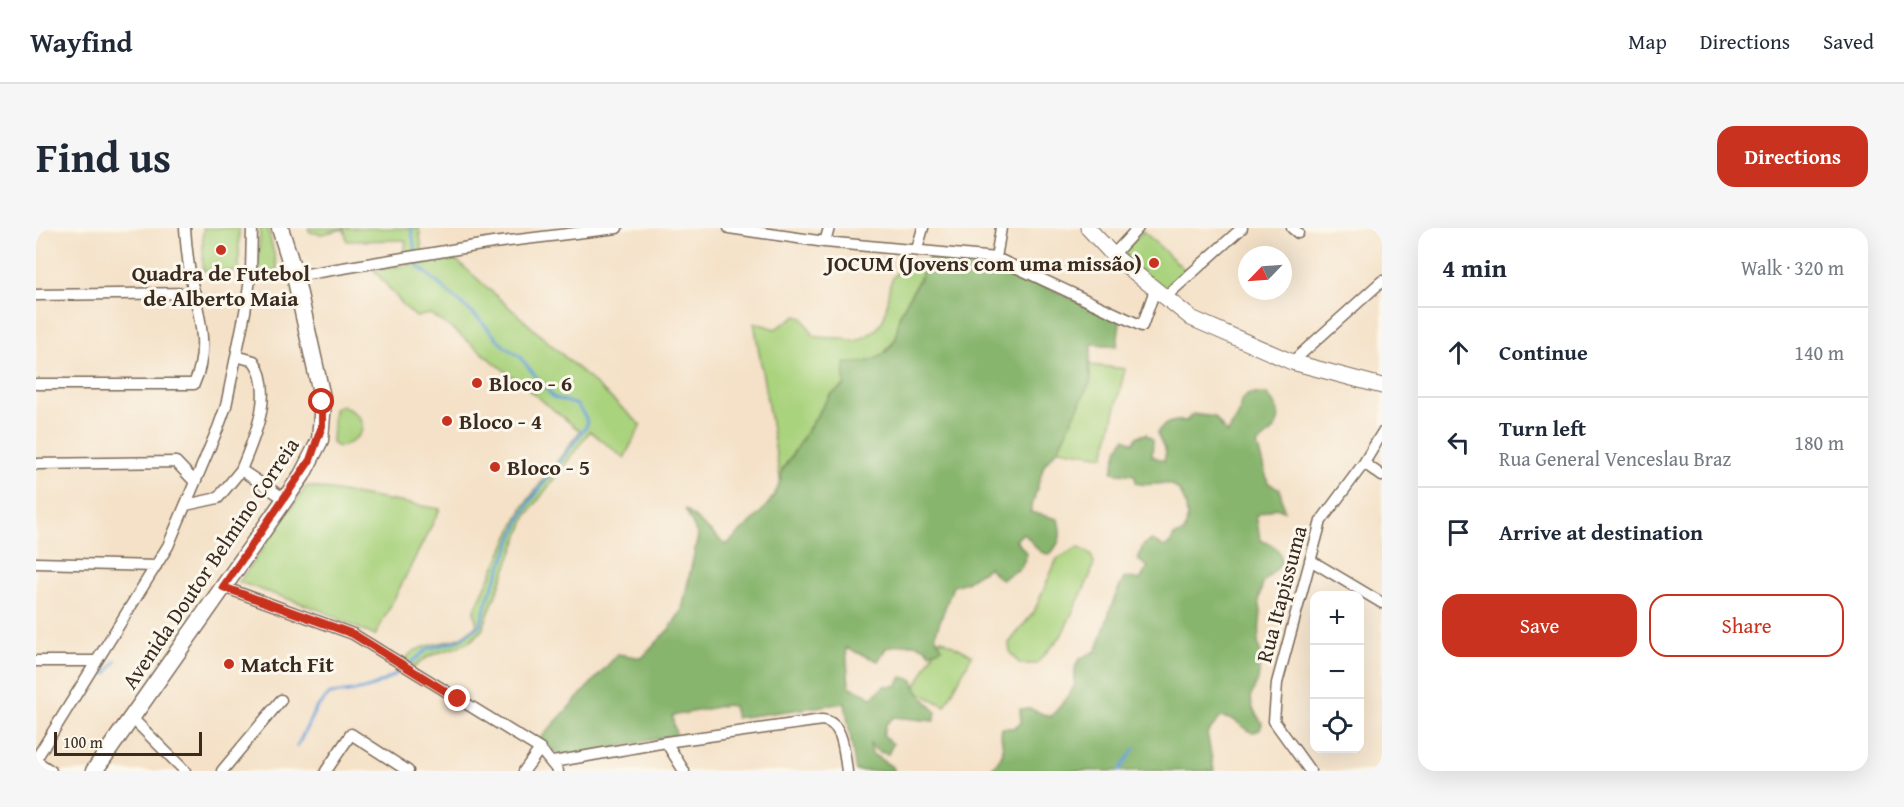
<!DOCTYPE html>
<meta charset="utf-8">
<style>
:root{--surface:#fff;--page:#f6f6f7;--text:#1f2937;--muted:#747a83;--line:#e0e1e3;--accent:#c8321e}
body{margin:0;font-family:"Gentium Book Plus",serif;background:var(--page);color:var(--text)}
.controls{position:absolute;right:18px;bottom:18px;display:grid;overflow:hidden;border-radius:12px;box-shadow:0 6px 24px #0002}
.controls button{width:54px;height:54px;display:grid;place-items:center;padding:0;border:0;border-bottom:2px solid var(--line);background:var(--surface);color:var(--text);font:30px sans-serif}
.compass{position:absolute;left:1202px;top:18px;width:54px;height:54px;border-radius:50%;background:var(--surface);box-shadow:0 6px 24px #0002;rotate:245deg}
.scale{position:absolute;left:18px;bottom:15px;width:148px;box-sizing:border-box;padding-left:6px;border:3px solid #3b2a1e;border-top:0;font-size:16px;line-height:21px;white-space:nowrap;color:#3b2a1e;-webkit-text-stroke:4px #fbf7ec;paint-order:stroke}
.stop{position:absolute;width:18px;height:18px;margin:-14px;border:4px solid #c8321e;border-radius:50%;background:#fff}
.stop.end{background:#c8321e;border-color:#fff;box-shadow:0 2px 6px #0008}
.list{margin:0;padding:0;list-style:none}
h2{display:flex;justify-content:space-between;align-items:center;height:78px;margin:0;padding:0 24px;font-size:26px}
h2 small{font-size:20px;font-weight:400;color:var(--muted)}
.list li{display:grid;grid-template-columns:39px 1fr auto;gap:18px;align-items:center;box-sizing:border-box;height:90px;padding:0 24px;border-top:2px solid var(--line)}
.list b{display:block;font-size:22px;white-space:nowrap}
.list p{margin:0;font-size:20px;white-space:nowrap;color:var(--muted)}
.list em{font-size:20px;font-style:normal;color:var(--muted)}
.actions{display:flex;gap:12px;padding:18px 24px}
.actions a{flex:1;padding:14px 0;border:2px solid var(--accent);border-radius:18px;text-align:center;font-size:21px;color:var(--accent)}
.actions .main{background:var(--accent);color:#fff}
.icon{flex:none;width:33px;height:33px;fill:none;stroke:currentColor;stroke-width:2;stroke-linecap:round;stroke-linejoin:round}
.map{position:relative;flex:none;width:1346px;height:543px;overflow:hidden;border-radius:18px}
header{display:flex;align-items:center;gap:36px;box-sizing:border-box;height:84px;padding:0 30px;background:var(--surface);border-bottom:2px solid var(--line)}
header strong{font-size:28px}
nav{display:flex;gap:33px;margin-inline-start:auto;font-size:21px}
.intro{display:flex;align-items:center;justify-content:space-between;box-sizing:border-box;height:144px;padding:0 36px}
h1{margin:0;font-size:42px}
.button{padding:15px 27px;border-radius:18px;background:var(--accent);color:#fff;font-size:21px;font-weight:700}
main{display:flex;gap:36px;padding:0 36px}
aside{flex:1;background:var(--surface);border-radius:18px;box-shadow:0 6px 24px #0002}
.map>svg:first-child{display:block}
</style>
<header>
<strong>Wayfind</strong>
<nav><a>Map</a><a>Directions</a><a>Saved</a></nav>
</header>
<div class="intro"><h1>Find us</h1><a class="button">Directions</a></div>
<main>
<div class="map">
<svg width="1346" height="543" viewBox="0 0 1346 543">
<rect width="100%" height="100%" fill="#fbf7ec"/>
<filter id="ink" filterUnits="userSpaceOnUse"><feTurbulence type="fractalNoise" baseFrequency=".0167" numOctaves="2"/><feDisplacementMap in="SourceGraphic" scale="12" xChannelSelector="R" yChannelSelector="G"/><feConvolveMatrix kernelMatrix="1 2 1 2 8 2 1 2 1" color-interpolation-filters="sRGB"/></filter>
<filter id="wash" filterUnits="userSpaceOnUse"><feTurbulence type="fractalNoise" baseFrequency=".008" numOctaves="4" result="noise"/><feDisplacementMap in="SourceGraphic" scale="24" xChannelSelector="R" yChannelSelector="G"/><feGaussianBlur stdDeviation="1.35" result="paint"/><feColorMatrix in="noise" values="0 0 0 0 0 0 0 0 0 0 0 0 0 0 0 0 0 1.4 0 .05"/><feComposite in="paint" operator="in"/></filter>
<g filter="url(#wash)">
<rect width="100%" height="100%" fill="#f4e1c7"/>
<path fill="#aad37e" stroke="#727e4e" stroke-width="1.5" d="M167 0H203V43H167Z
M224 0H232L242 43H222Z
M272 0H383L386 23 368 25 370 12 311 13 308 1 285 6 274 4Z
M1107 3 1151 44 1128 66 1086 26Z
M418 30 605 197 588 230 554 203 491 287 446 402C425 428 401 416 379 439L368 433C376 417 405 416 421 411 428 408 435 402 441 397L438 383 487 279 544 203 419 103 394 86 380 89 367 77 338 42Z
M879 34 891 36 863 88 860 110 845 129 828 136 808 158 794 167 746 242 745 256 718 94 739 101 761 88 767 90 778 108C788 111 796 109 806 110 810 110 815 113 820 113 824 112 829 108 832 107 867 88 834 48 879 34Z
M1053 137 1089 141 1068 228 1022 221 1055 152Z
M303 178H308C313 182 320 185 323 190 334 204 313 217 302 219L296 215 298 181Z
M271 258 404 281 339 408 284 382 203 354Z
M1043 319 1055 327 1058 335 1054 348 1025 408 1000 436H984L974 424 973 415 998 384 1021 331Z
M905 411 936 427 909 478 878 462Z"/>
<path fill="#87b56d" stroke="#617046" stroke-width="1.5" d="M893 28 969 39 1084 94 1081 118 1056 116 1053 141 1055 152 1022 221 1008 237 994 284 1022 291C1026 307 1025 314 1014 326 1000 326 997 313 987 305L980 312 991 326 985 340 966 351 960 348 953 339 930 354 917 358 899 407 906 420 894 425C885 411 863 416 850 420L842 433 810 420 813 458 836 470 848 458H860L866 449 877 452 882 464 900 484 898 493 858 489 850 496 847 507 857 516 852 526 841 523 834 516 836 526 855 538 858 543H820L809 475 700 490 697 478 690 477 636 488 640 507 534 529 523 526 502 513 582 426 606 430 634 400 646 382 662 308 649 281 690 317C712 296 744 274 746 243L794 167 808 158 809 135C830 136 850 132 860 110 863 103 860 94 864 87 873 67 887 50 893 28Z
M1213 166H1230C1252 187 1243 201 1221 216L1232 255 1244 261 1248 283 1240 280 1220 287 1224 312C1237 317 1244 319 1246 335L1227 355 1223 371 1225 384 1222 414 1225 429 1222 452 1215 468 1216 479 1226 495 1224 502 1216 505 1198 492 1185 489 1171 505 1178 543H954C958 537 964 532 966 526 969 517 963 512 966 500H977L985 495 984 481H995L1014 489C1020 484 1038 462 1039 455 1039 446 1037 440 1043 432 1046 428 1055 426 1060 423 1071 398 1074 373 1089 349L1104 352 1112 339 1102 332 1107 317 1116 312 1128 319 1134 316 1138 308 1148 305C1154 290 1151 261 1132 256 1122 254 1111 259 1100 255L1099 247 1076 244 1082 220 1089 210 1097 215 1102 208 1110 206 1117 212 1116 228 1128 233 1130 224 1121 205C1128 194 1138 192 1150 193L1157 186 1179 189 1191 206 1203 186 1205 173Z"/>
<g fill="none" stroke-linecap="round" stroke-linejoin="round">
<path stroke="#689fd6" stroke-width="3" d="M372 437 392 421 424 412 445 396 450 375 485 290 494 274 551 197 550 190 541 177 517 169 483 128 469 119 443 91 382 38 375 0
M65 446 71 445 80 433
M261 519 280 480 294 466C326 463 341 460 367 441
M1083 543 1098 521"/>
</g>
</g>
<g filter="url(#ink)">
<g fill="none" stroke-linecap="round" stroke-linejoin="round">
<g stroke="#7c6a59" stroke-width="13">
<path id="street" d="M693 0 789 14 960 30 1106 98 1119 62
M1256 0 1262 5
M789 14 793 0
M881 21 887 0
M1077 27 1102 0
M960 30 965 0
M259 48 457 15 581 0
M0 67 159 65
M1128 70 1206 0
M200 128 218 133C239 165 218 210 205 242
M1256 134 1346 53
M0 156H158C174 121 163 86 155 51 152 34 150 17 149 0
M1328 235 1346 248
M0 236 140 234 159 254
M150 277 182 270 205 242 249 271
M1274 332 1346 375
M0 335 120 338
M187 359 317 406 504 521 522 543
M0 433H59
M96 490 149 543
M630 514 648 543
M0 531 132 318 182 200 190 178 209 84 215 45 216 0
M0 533 15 543
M517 534 630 514 786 492C808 494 808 525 811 543
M186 543 245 472
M290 543 315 506 372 543
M488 543 504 521
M1274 543 1238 493 1241 455 1285 293 1328 235 1346 205"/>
</g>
<g stroke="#7c6a59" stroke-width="17">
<path id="secondary" d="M1052 0 1077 27 1155 90 1256 134 1346 158"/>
</g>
<g stroke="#7c6a59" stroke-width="19">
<path id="primary" d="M58 543 266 247 284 212 287 174 259 48 244 0"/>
</g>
<use href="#street" stroke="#fff" stroke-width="10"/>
<use href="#secondary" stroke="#fff" stroke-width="15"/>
<use href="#primary" stroke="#fff" stroke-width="16"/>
</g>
</g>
<g fill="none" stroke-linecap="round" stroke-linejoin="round" filter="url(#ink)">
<path stroke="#c8321e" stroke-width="8" d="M286 174V198L274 232 187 359 317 406 422 471"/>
</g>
<g fill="#c8321e" stroke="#fbf7ec" stroke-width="2">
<circle cx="185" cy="22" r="6"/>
<circle cx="1118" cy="35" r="6"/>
<circle cx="441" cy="155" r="6"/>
<circle cx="411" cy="193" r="6"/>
<circle cx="459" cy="239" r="6"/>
<circle cx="193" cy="436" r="6"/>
</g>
<g text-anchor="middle" stroke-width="6" stroke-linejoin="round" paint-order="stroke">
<g font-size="22" font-weight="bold" fill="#3b2a1e" stroke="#fbf7ec" text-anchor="start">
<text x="1106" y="43" text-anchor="end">JOCUM (Jovens com uma missão)</text>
<text x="185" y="53" text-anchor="middle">Quadra de Futebol<tspan x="185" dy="25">de Alberto Maia</tspan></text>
<text x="453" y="163">Bloco - 6</text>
<text x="423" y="201">Bloco - 4</text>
<text x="471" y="247">Bloco - 5</text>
<text x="205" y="444">Match Fit</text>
</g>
<g font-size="22" fill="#3b2a1e" stroke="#fbf7ec">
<text transform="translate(174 335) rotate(-56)" y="8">Avenida Doutor Belmino Correia</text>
<text transform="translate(1245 366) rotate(-75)" y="8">Rua Itapissuma</text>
</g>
</g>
</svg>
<div class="controls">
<button>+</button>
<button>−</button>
<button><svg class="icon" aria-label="locate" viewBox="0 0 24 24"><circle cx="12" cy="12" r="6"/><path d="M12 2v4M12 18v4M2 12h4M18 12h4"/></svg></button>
</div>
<svg class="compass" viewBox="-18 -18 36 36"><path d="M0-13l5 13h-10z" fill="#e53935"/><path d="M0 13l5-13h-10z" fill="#747a83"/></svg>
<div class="scale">100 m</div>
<div class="stop" style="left:286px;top:174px"></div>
<div class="stop end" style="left:422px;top:471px"></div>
</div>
<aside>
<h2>4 min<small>Walk · 320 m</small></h2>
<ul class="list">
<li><svg class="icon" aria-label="ahead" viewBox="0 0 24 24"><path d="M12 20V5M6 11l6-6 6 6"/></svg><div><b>Continue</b></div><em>140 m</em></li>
<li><svg class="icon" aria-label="left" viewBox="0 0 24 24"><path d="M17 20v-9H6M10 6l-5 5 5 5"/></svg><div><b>Turn left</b><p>Rua General Venceslau Braz</p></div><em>180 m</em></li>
<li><svg class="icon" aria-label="arrive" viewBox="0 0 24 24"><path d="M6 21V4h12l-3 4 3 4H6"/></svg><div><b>Arrive at destination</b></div></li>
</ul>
<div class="actions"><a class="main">Save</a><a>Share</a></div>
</aside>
</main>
